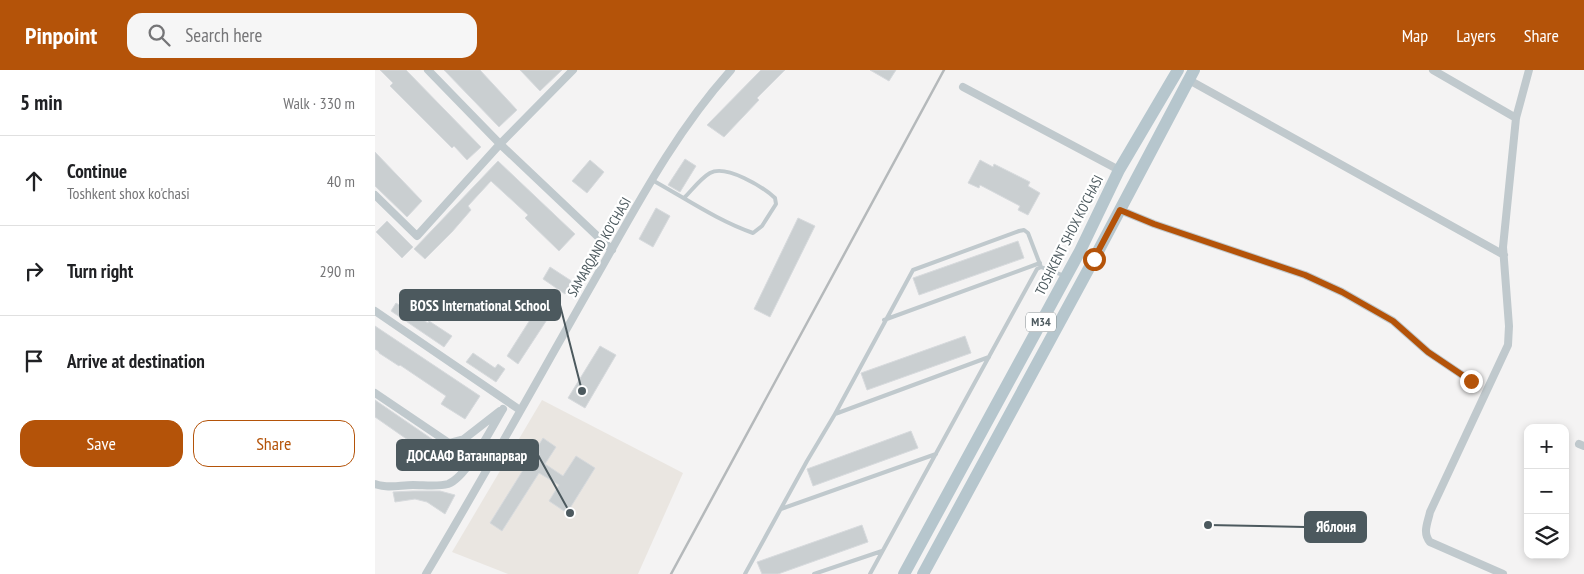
<!DOCTYPE html>
<meta charset="utf-8">
<style>
:root{--surface:#fff;--page:#f6f6f6;--text:#202124;--muted:#757577;--line:#e0e0e0;--accent:#b45309}
body{margin:0;font-family:"PT Sans Narrow",sans-serif;background:var(--page);color:var(--text)}
.controls{position:absolute;right:15px;bottom:15px;display:grid;overflow:hidden;border-radius:10px;box-shadow:0 2px 8px #0003}
.controls button{width:45px;height:45px;display:grid;place-items:center;padding:0;border:0;border-bottom:1px solid var(--line);background:var(--surface);color:var(--text);font:25px sans-serif}
.stop{position:absolute;width:15px;height:15px;margin:-11px;border:4px solid #b45309;border-radius:50%;background:#fff}
.stop.end{background:#b45309;border-color:#fff;box-shadow:0 1px 5px #0008}
.list{margin:0;padding:0;list-style:none}
h2{display:flex;justify-content:space-between;align-items:center;height:65px;margin:0;padding:0 20px;font-size:21px}
h2 small{font-size:16px;font-weight:400;color:var(--muted)}
.list li{display:grid;grid-template-columns:32px 1fr auto;gap:15px;align-items:center;box-sizing:border-box;height:90px;padding:0 20px;border-top:1px solid var(--line)}
.list b{display:block;font-size:19px;white-space:nowrap}
.list p{margin:0;font-size:16px;white-space:nowrap;color:var(--muted)}
.list em{font-size:16px;font-style:normal;color:var(--muted)}
.actions{display:flex;gap:10px;padding:15px 20px}
.actions a{flex:1;padding:11px 0;border:1px solid var(--accent);border-radius:15px;text-align:center;font-size:18px;color:var(--accent)}
.actions .main{background:var(--accent);color:#fff}
.icon{flex:none;width:28px;height:28px;fill:none;stroke:currentColor;stroke-width:2;stroke-linecap:round;stroke-linejoin:round}
.map{position:relative;flex:none;width:1209px;height:504px;overflow:hidden}
header{display:flex;align-items:center;gap:30px;box-sizing:border-box;height:70px;padding:0 25px;background:var(--accent);color:#fff}
header strong{font-size:24px}
nav{display:flex;gap:28px;margin-inline-start:auto;font-size:18px}
.search{width:350px;height:45px;background:var(--page);display:flex;align-items:center;gap:12px;box-sizing:border-box;padding:0 18px;border-radius:15px;color:var(--muted);font-size:19px}
main{display:flex}
aside{flex:1;background:var(--surface)}
.map>svg:first-child{display:block}
</style>
<header>
<strong>Pinpoint</strong>
<div class="search"><svg class="icon" aria-label="search" viewBox="0 0 24 24"><circle cx="10" cy="10" r="6"/><path d="M15 15l6 6"/></svg>Search here</div>
<nav><a>Map</a><a>Layers</a><a>Share</a></nav>
</header>
<main>
<aside>
<h2>5 min<small>Walk · 330 m</small></h2>
<ul class="list">
<li><svg class="icon" aria-label="ahead" viewBox="0 0 24 24"><path d="M12 20V5M6 11l6-6 6 6"/></svg><div><b>Continue</b><p>Toshkent shox ko'chasi</p></div><em>40 m</em></li>
<li><svg class="icon" aria-label="right" viewBox="0 0 24 24"><path d="M7 20v-9h11M14 6l5 5-5 5"/></svg><div><b>Turn right</b></div><em>290 m</em></li>
<li><svg class="icon" aria-label="arrive" viewBox="0 0 24 24"><path d="M6 21V4h12l-3 4 3 4H6"/></svg><div><b>Arrive at destination</b></div></li>
</ul>
<div class="actions"><a class="main">Save</a><a>Share</a></div>
</aside>
<div class="map">
<svg width="1209" height="504" viewBox="0 0 1209 504">
<rect width="100%" height="100%" fill="#f4f3f3"/>
<path fill="#eae6e1" d="M167 330 308 403 263 504H133L77 482Z"/>
<path fill="#cacfd1" stroke="#d7dadd" d="M5 0H31L106 77 92 90 79 76 77 78 15 16 18 13Z
M69 0H105L142 40 124 57Z
M145 0H187L165 21Z
M386 0H410L382 28 384 30 349 67 332 55Z
M495 0H521L514 11Z
M0 82 47 131 32 147 0 116Z
M310 89 321 96 305 122 293 115Z
M215 90 229 102 212 123 197 111Z
M605 90 618 97 619 94 655 112 653 116 665 123 653 145 643 140 645 136 605 115 604 118 593 113Z
M123 91 200 164 184 181 150 148 153 145 116 111 93 136 96 140 77 162 50 189 39 179Z
M281 138 295 146 278 177 264 169Z
M423 148 440 156 395 247 379 239Z
M12 151 38 177 27 188 1 162Z
M643 171 649 188 544 225 538 208Z
M175 197 198 212 190 224 168 209Z
M167 231 179 239 143 294 132 286Z
M21 233 53 253 54 251 77 266 69 277 16 241Z
M0 256 105 326 90 349 66 334 71 326 25 295 24 296 4 283V282L0 279Z
M590 266 596 283 492 320 486 303Z
M225 276 241 285 210 338 193 328Z
M98 283 120 298 123 294 130 299 121 312 91 292Z
M0 330 86 389 81 396 56 380 53 384 0 347Z
M536 361 543 378 438 416 432 399Z
M168 368 181 377 170 394 188 406 201 386 220 398 192 443 174 431 184 415 164 403 127 461 115 453Z
M38 421H65L80 425 70 444 52 432 40 429 20 432 18 422Z
M487 455 493 472 403 504H387L382 492Z"/>
<g fill="none" stroke-linecap="round" stroke-linejoin="round">
<path stroke="#c0c9cd" stroke-width="4" d="M277 110C310 128 343 151 378 163L387 156 401 134 400 128C388 117 351 94 335 103 326 108 317 120 309 128
M509 250 665 193
M460 344 614 287
M406 439 561 384
M370 504 432 391 460 344 538 200 644 161 649 160 653 163 666 197
M439 504 507 481
M495 504 662 199 666 197 690 206"/>
<path stroke="#c0c9cd" stroke-width="8" d="M53 0 125 74 237 180
M1058 0 1141 48
M814 10 1129 185
M588 17 744 100
M0 125 42 166 125 74 198 0
M745 140 779 154 930 205 967 222 1018 251 1053 282 1096 311
M0 241 145 340
M0 323 74 373 89 369 125 341
M1204 374 1209 376
M0 414C13 419 25 415 38 415 49 415 63 417 73 414 92 407 117 357 128 339
M51 504C109 407 164 307 220 209 261 137 300 62 356 0
M1128 504 1055 472C1047 463 1053 452 1055 442L1133 275 1134 256 1128 177 1141 48 1154 0"/>
<path stroke="#b6c6cd" stroke-width="12" d="M529 504 705 181 744 100 803 0
M548 504 719 189 819 0"/>
<path stroke="#b5b9bb" stroke-width="2.5" d="M296 504 569 0"/>
</g>
<g fill="none" stroke-linecap="round" stroke-linejoin="round">
<path stroke="#b45309" stroke-width="6" d="M719 189 745 140 779 154 930 205 967 222 1018 251 1053 282 1096 311"/>
</g>
<g text-anchor="middle" stroke-width="4.5" stroke-linejoin="round" paint-order="stroke">
<rect fill="#fff" stroke="#828b8e" stroke-width="1" x="651" y="242.5" width="30" height="19" rx="4"/>
<g font-size="12" font-weight="bold" fill="#4c595e">
<text x="666" y="256">M34</text>
</g>
<g font-size="14" fill="#4c595e" stroke="#fff">
<text transform="translate(694 165) rotate(-63)" y="5">TOSHKENT SHOX KO'CHASI</text>
<text transform="translate(224 177) rotate(-60)" y="5">SAMARQAND KO'CHASI</text>
</g>
</g>
<path fill="none" stroke="#4c595e" stroke-width="2" d="M207 321L185 235M195 443L163 385M833 455L930 457"/>
<g fill="#4c595e" stroke="#fff" stroke-width="2">
<circle cx="207" cy="321" r="5"/>
<circle cx="195" cy="443" r="5"/>
<circle cx="833" cy="455" r="5"/>
</g>
<g fill="#4c595e" stroke="#4c595e" stroke-width="2">
<rect x="25" y="220" width="160" height="30" rx="5"/>
<rect x="22" y="370" width="141" height="30" rx="5"/>
<rect x="930" y="442" width="61" height="30" rx="5"/>
</g>
<g font-size="15" text-anchor="middle" font-weight="bold" fill="#fff">
<text x="105" y="241">BOSS International School</text>
<text x="92" y="391">ДОСААФ Ватанпарвар</text>
<text x="961" y="462">Яблоня</text>
</g>
</svg>
<div class="controls">
<button>+</button>
<button>−</button>
<button><svg class="icon" aria-label="layers" viewBox="0 0 24 24"><path d="M12 4l9 5-9 5-9-5zM3 14l9 5 9-5"/></svg></button>
</div>
<div class="stop" style="left:719px;top:189px"></div>
<div class="stop end" style="left:1096px;top:311px"></div>
</div>
</main>
